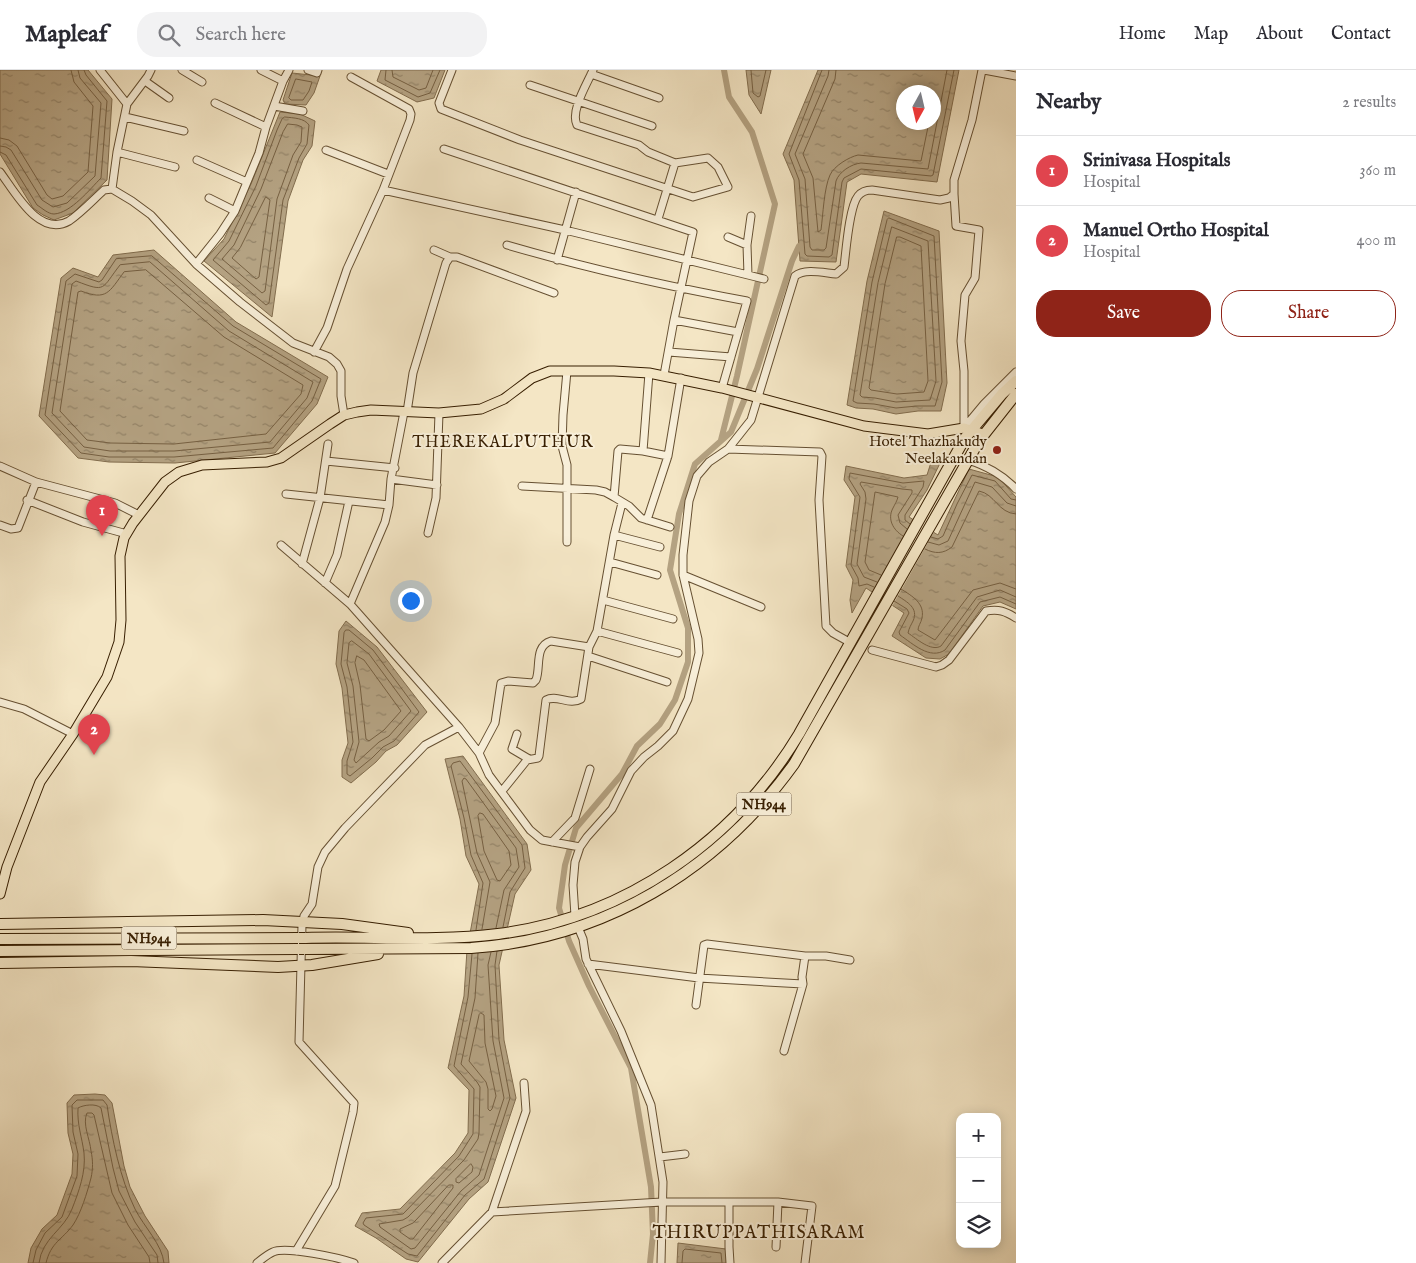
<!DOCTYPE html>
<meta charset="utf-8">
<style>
:root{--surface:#fff;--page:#f2f2f3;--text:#2b2b33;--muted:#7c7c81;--line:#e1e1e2;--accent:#8f2418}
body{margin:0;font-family:"IM FELL English",serif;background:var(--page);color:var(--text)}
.controls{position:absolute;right:15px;bottom:15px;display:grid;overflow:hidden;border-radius:10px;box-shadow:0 2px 12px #0003}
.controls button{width:45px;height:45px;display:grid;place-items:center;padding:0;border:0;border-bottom:1px solid var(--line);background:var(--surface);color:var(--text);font:25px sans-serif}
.compass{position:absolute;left:896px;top:15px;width:45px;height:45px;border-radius:50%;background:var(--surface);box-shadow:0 2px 12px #0003;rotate:188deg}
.you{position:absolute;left:410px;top:530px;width:18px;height:18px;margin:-12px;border:4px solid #fff;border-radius:50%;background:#1a73e8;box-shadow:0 0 0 8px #1a73e833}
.badge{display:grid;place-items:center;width:32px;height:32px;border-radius:50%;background:var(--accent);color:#fff;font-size:16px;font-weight:700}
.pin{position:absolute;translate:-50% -41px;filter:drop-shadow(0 1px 2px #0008)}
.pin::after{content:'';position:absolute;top:26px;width:18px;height:15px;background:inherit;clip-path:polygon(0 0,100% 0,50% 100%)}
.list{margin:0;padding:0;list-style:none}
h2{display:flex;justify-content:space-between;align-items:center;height:65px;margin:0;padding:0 20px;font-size:21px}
h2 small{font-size:16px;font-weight:400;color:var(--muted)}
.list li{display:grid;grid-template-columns:32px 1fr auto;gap:15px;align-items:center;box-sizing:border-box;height:70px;padding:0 20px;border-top:1px solid var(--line)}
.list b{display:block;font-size:19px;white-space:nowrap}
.list p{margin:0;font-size:16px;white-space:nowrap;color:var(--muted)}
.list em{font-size:16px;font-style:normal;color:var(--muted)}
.actions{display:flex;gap:10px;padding:15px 20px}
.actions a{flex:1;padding:11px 0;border:1px solid var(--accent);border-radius:20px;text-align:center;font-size:18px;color:var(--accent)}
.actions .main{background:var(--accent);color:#fff}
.icon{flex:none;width:28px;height:28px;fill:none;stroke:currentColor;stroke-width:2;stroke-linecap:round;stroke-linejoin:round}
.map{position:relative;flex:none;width:1016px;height:1193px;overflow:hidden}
header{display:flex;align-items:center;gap:30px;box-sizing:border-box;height:70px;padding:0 25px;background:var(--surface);border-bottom:1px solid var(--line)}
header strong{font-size:24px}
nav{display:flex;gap:28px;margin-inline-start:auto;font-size:18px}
.search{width:350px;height:45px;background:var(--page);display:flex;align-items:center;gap:12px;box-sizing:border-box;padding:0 18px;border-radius:20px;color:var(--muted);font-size:19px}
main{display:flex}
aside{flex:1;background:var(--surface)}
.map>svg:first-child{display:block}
</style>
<header>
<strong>Mapleaf</strong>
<div class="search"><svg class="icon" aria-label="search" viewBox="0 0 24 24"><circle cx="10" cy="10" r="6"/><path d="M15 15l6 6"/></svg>Search here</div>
<nav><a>Home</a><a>Map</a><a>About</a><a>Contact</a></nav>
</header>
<main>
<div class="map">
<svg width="1016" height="1193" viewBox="0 0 1016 1193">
<defs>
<pattern id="water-ripples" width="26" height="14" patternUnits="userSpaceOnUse" patternTransform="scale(1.25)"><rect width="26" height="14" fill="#b4a282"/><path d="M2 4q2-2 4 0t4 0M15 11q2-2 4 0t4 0" fill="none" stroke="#938368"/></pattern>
</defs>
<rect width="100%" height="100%" fill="#f4e6c5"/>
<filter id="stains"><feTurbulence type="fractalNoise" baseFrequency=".004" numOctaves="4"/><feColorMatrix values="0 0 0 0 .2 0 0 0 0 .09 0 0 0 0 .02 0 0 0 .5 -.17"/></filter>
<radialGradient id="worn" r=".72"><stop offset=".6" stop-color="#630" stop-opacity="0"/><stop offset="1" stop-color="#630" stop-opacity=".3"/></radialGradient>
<path fill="url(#water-ripples)" stroke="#826d4e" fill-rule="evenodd" d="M0 0H88L112 29 107 110 73 143 54 150 43 145 33 138 0 84Z
M381 0H445L434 28 417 32 377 11Z
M746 0H771L761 44 749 25Z
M818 0H959L937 112 861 104 847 112 836 192 800 191 794 110 783 84ZM904 22H934V52H904Z
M292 3 320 6 314 23 306 35 285 34 283 30Z
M280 42 300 44 315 51 312 76 303 90 288 131 272 247 204 191 224 169 251 114Z
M884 141 939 161 947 313 941 341H918L896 344 873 339 856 338 847 335 867 211Z
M154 180 236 252 328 307 317 334 275 383 175 393 109 392 78 388 39 346 61 208 73 198 98 207 113 185Z
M933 386 942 389 927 420 909 447 938 465 969 399 998 407 1016 427V539L1000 532 983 536 949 584 940 589 926 588 892 566 904 543 866 518 852 543 850 530 853 510 846 496 855 427 844 410 846 396 904 408 927 405Z
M346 551 377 577 427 642 397 675 386 681 376 692 351 713 342 707V690L348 673 342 618 336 594 339 561Z
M463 686 527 774 531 800 515 824 499 895 504 970 516 1028 488 1112 469 1129 418 1192 406 1189 376 1168 355 1156 362 1143 400 1139 455 1083 468 1063 469 1020 448 998 464 926 467 880 479 814 466 786 460 749 445 689Z
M95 1024 105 1025 112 1033 124 1096 130 1117 145 1146 168 1181 169 1193H28L31 1178 42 1159 57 1145 72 1104 73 1084 68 1063 67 1033 74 1025Z
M678 1173 726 1179 727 1193H677Z"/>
<path fill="#f4e6c5" d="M914 448 935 460 891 538 871 525Z"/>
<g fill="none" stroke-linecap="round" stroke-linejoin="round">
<path stroke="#766042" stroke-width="1" d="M386 0 385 10 418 27 430 23 440 0
M392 0 393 7 419 20 426 18 433 0
M751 0 753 23 758 27 760 26 766 0
M822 0 789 84 799 110 805 184 807 186 829 187 832 185 842 112 844 108 861 99 931 106 933 105 954 0
M829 0 828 6 795 84 805 109 810 177 812 180H824L826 178 836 111C839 102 851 94 861 93L928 99 947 0
M836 0 835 9 803 84 813 108 818 162 821 160C823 145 824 118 830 105 834 96 849 87 858 85L921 91 929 52
M296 9 312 12 309 21 303 30H291L289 28Z
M285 47C294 48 304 48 309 55L307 74 299 88 283 130 269 233 266 235 213 190 229 171 256 116 277 60 282 49Z
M288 54 297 55 302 57 301 72 293 85 277 129 265 221 262 223 222 189 234 175 261 119 283 62Z
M0 68 9 70 17 76 47 125 52 129 63 126 88 102 93 36 74 12 71 0
M0 76 6 77 11 80 42 130 53 137 67 133 95 106 101 33 80 8 78 0
M0 82 6 85 37 135C42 138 48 144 54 144 71 143 90 119 101 108L107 31 86 5 84 0
M266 127 270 130 259 207 256 209 232 188 240 178Z
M889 148 934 166 942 312 935 336H917L896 338 874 334 857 333 853 331 872 212 887 150Z
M892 157 928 171 936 311 930 330 896 332 875 328 862 327 860 325 878 213Z
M897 167H900L921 176 928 311 924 322 897 324 871 320 869 318 885 214Z
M152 186 233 256 321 309 312 331 273 378 174 387H109L81 383 45 345 66 211 75 204 99 212 102 210 116 189Z
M150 192 229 261 313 312 307 328 270 372 174 381H110L84 377 52 343 72 214 76 211C107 223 101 219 120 195Z
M146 200 224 267 303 315 301 324 266 364 174 374 110 373 87 370 60 341 78 222 81 221C107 231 109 222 124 202Z
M931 467 938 469 943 466 957 434 972 405 995 411 1011 429 1016 430
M928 472 939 475 948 471 975 412 992 417 1007 433 1016 436
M925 479C935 484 943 484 952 477L979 421C995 424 998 443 1016 444
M881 505 869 500 865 492 875 422 898 427C897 431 895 434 893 438 887 449 893 460 903 466
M877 512 864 507 857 494 866 429 865 422 860 414 861 412 902 419 912 420V423L898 445 900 453 907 459
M874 517 867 514 859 516 858 508 851 495 860 427 849 409 850 403 903 413 924 411 923 417 905 445V450L910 454
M901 519C912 526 925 533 922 548 921 553 918 556 918 560L935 570 973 520 1000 513 1016 519
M898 526C907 532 919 538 913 551 911 555 909 558 908 563 917 569 931 582 941 576L977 527 1000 520 1016 527
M894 531 907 539 909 543 899 562 900 565C913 574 930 590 945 580L980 532 1000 527 1016 534
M346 560H349L373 580 419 642 394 671 383 677 372 688 350 706 347 704V691L353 672 347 617 341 594 344 563Z
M352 571 369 584 411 641 389 666 379 672 356 693 354 690 359 672 353 616 347 593 349 573Z
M357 586 364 590 401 641 384 660 369 671 366 669 360 615 355 593Z
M480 743 483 744 509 781 511 795 500 811 497 810 484 781 478 746Z
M482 859 490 812 477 783 462 711 464 708 466 709 516 778 519 797 504 820 496 858
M476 860 483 813 471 785 464 748 451 696 453 693 460 691 522 775 525 798 510 822 503 857
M478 883 475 928 461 994 477 1012 480 1017 479 1063 478 1069 464 1090 408 1147 403 1150 379 1154 380 1157 411 1179 415 1178 461 1121 479 1105 504 1028 493 971 488 895 491 882
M472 884 468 927 454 996 474 1019 473 1064 459 1086 403 1144 366 1148 363 1153 364 1155 408 1184 417 1186 465 1125 484 1109 510 1028 499 970 495 895 497 881
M481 943 484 945 485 973 496 1026 492 1039 490 1041 488 1039V1019L486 1012 469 991 479 945Z
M471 1094 473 1097 472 1102 459 1113 456 1112V1109Z
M449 1115H453V1118L413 1169H410L400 1162V1159L413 1153Z
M33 1193 36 1180 45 1163 62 1147 77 1106 78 1084 73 1062 72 1035 77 1030H103L107 1035C112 1069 120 1108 135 1139 144 1157 162 1174 164 1193
M39 1193C42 1168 64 1160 72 1139 79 1121 86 1102 84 1083 82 1067 77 1055 78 1038 83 1035 96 1033 101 1038L113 1098 119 1121 135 1152 157 1185 158 1193
M46 1193C51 1172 62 1170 73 1155 81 1143 87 1123 91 1108 93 1099 93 1090 91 1081 90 1069 82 1054 87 1043H92L94 1045 112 1123 128 1155 149 1187 150 1193
M682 1193 683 1181 685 1179 721 1183 722 1193"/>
<path stroke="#b4a282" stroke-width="6" d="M721 370 737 306 775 134 752 62 729 27 724 0
M650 1193 653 1164 651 1117 631 998 589 916 569 871 559 838 565 795 576 758 622 704 637 676 660 654 675 630 688 592V558L670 500 679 444 695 394 731 362 757 299 792 191 799 176"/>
<g stroke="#665032" stroke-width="9">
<path id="minor" d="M100 0 127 34
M182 0 202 12
M308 0 317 3 318 0
M452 0 439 33 441 39 520 70 693 127 728 117 718 97 708 88 675 93 648 82 639 75 577 55C570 41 587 14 593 0
M984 0 1016 6
M591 4 659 28
M145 11 169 28
M283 11 289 0
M530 15 652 56
M215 33 266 57
M274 36 303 41
M125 47 184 61
M444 79 693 162 674 250 664 305
M326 80 388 104
M117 82 175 97
M197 90 247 112
M0 102C15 122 39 168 69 151 81 143 93 130 104 120L112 119 132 131 151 145 196 194 240 232 293 273 329 287 337 294 341 301V326L344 345
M112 119 117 82 127 34 148 6 151 0
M383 120 565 160 748 205 747 175 751 146
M954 124 956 156 979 160 975 208 965 225 961 271 964 301V358
M209 128 235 141
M658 149 675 93
M728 167 747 175
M507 175C586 198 666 216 747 231L722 318
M434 180 450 187
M557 190 576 122
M196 194 220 164 235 141 259 83 266 57 283 11 261 0
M748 205 764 209
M674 250 738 262
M314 282 327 258 347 199 383 120 410 50 411 44 409 39 351 7
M669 282 731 287
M567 301 563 345 562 376 567 395V472
M649 303 643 381 668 386
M407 342 413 303 446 193 450 187H457L554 223
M964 358 984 334 1016 302
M728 379 820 382 822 386 819 430 826 556 833 563 851 573
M643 381 620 379 618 381 614 427 629 436 641 448 670 457
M968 390C987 396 1002 404 1016 419
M326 391 395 398
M0 396 36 412 115 433 139 445
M391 409 437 415
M522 416 596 420 605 422 614 427
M286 424 389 435
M27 430 83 452 127 464
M647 450 668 386 681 308
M0 455 11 459 18 458 36 412
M428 463 436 428 439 343
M614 465 660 477
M281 475 350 534 459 657 479 683 489 705 530 760 542 770 580 777
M610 492 657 505
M302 494 320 428 328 374
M683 505 761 537
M325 513 337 485 349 431
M603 530 673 549
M350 534 385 452 389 435 391 409 404 342
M597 561 678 583
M872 580 936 597 942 595 949 590 986 541C999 539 1005 541 1016 548
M588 586 667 612
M0 632 24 639 73 664
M517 664 512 679 529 689
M479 683 495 653 501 613 508 611 533 613 536 610C541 597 534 576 551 571L589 577
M502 721 527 690 538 688 539 686 546 630C557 624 569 636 581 629L589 577 597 561 614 465 622 433
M552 772 575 748 590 699
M575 846 573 815 575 792 580 777 587 767 612 739 631 701 644 687 658 676 673 661 688 629 699 583 698 569 683 505V485L689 431 697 406 709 392 728 379 751 350 795 206C805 198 824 203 836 204L844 197C846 182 849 137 858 126 862 121 866 120 872 120L940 130 949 128 954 124V110L972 50 982 0
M578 857 583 869 586 889 621 961 651 1035 663 1112 661 1193
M588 894 699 908 803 914
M696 935 704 875 707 874 805 886H826L850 890
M784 981 803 914 802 907 805 886
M660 1087 685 1084
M729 1133V1177L730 1193
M492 1142 526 1041 524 1013
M776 1177 778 1132
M296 1181 335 1116 353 1042 354 1033 299 972 302 855 304 846 312 834 318 797 325 782 345 758 425 675 459 657
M257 1193C262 1189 268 1184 273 1182 286 1176 340 1188 354 1193
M442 1193 492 1142 662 1132H778L812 1136 805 1193"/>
</g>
<g stroke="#371e01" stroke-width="11">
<path id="major" d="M0 824 7 797 40 712 73 664 107 607 119 572 121 550 120 486 124 468 133 453 165 412 179 402 202 395 267 392 281 388 330 354 344 345 357 342 371 340 439 343 481 339 504 329 532 308 550 301H614L649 303 722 318 864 356 928 364 964 358 983 364"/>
</g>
<g stroke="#371e01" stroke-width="12">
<path id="highway" d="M0 854 263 850 342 854 408 863
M305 868C369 866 434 872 498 864 624 848 734 772 799 664L965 368 1002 324 1016 311
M0 869 299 868
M304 879 471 878C603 869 717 801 794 694L979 371 1016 324
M0 881 299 879
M0 893 131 891 278 897 312 895 378 884"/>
</g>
<use href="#minor" stroke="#f8efd9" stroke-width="7"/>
<use href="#major" stroke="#f4e6c5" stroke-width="9"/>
<use href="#highway" stroke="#f4e6c5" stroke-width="10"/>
<g stroke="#371e01" stroke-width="12" stroke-linecap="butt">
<path id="highway-bridge" d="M299 868H305
M299 879H304"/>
</g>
<use href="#highway-bridge" stroke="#f4e6c5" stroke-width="10"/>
</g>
<circle fill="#8f2418" stroke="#f8efd9" stroke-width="2" cx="997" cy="380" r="5"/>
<g text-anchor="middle" stroke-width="4" stroke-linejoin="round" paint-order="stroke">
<g fill="#f8efd9" stroke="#715d42" stroke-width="1">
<rect x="736.5" y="722.5" width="55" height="23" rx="4"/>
<rect x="121.5" y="856.5" width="55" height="23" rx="4"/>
</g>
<g font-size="14" font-weight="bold" fill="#371e01">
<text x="764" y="739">NH944</text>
<text x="149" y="873">NH944</text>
</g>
<g font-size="15" fill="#371e01" stroke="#f8efd9" text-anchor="end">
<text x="987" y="376">Hotel Thazhakudy<tspan x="987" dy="17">Neelakandan</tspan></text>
</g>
<g font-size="16" letter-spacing="1" fill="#371e01" stroke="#f8efd9">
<text x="503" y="377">THEREKALPUTHUR</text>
</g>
<g font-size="18" letter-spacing="1" fill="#371e01" stroke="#f8efd9">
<text x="759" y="1168">THIRUPPATHISARAM</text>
</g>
</g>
<rect width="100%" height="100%" filter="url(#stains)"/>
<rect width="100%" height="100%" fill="url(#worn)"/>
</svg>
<div class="controls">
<button>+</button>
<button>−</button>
<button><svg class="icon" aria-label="layers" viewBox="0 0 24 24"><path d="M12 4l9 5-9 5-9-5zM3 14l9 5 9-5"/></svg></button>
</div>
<svg class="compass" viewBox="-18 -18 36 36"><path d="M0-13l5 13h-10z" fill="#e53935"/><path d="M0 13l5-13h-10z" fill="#7c7c81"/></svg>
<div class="you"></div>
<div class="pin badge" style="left:102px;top:466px;background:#e0444e">1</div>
<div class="pin badge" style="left:94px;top:685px;background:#e0444e">2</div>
</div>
<aside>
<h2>Nearby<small>2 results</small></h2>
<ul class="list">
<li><span class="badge" style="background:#e0444e">1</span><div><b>Srinivasa Hospitals</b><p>Hospital</p></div><em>360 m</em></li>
<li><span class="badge" style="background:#e0444e">2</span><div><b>Manuel Ortho Hospital</b><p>Hospital</p></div><em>400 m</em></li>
</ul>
<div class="actions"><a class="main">Save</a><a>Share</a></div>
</aside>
</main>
